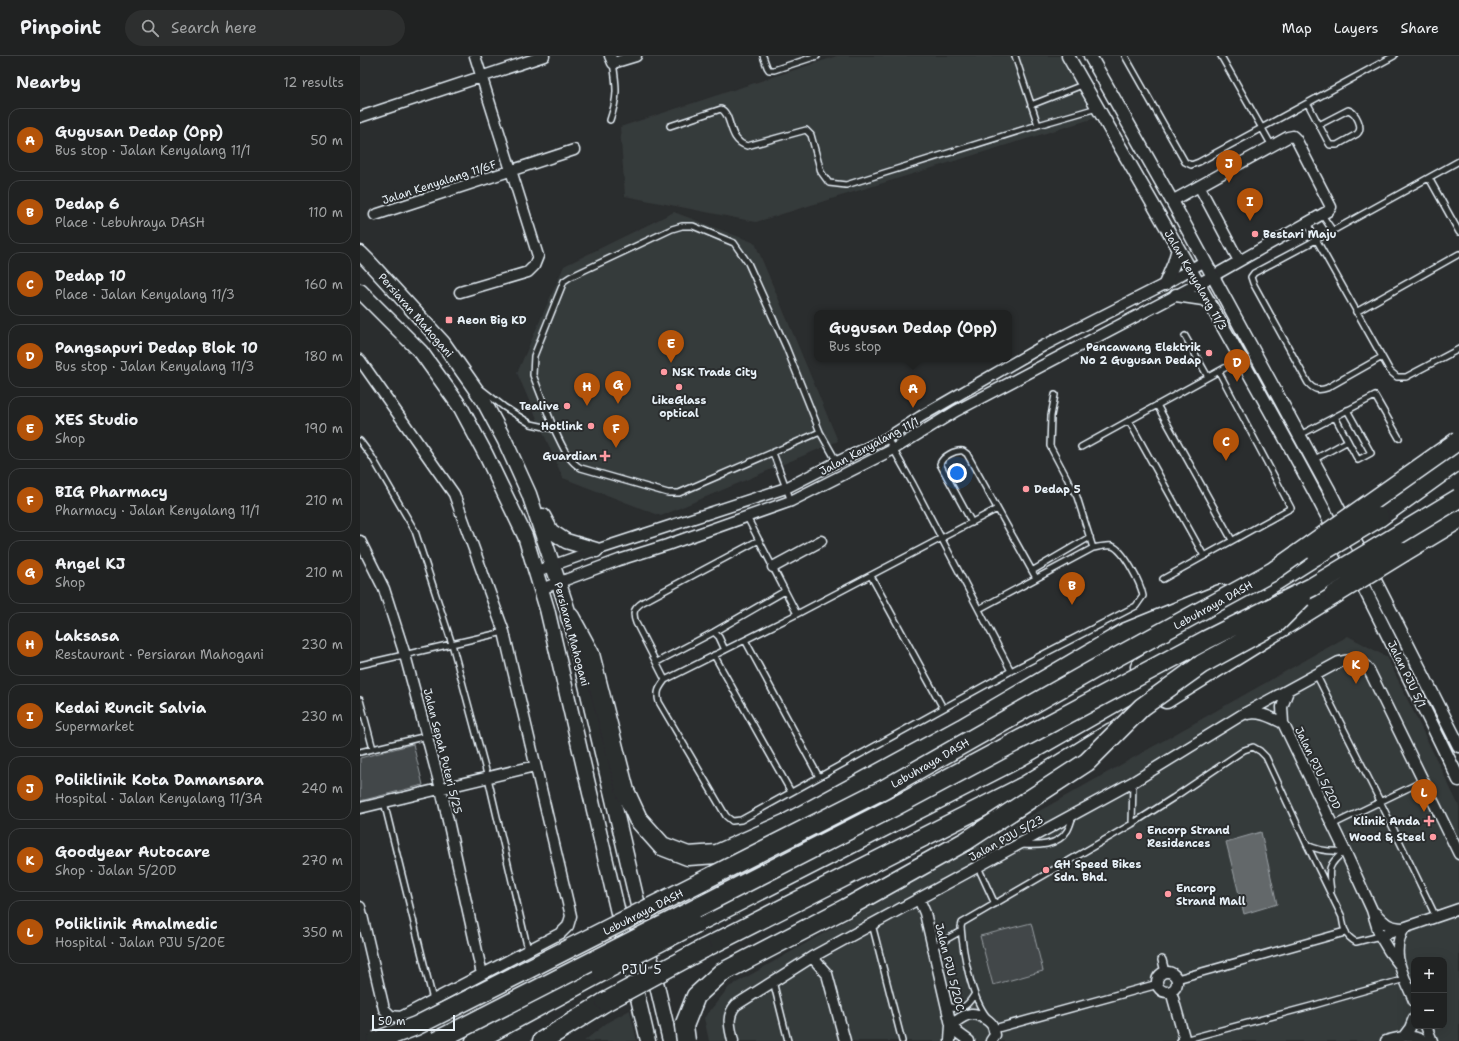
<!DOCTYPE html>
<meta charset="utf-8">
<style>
:root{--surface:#202222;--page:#2d2f2f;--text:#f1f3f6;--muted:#a2a4a5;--line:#3d3f40;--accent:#b45309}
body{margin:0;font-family:"Shantell Sans",sans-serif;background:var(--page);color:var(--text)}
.controls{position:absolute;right:12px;bottom:12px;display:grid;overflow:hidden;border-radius:8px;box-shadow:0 4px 16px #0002}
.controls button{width:36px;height:36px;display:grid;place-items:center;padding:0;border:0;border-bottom:1px solid var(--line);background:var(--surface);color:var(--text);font:20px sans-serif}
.scale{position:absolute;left:12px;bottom:10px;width:83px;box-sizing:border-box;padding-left:4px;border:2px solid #e8f1f8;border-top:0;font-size:11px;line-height:14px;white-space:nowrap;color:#e8f1f8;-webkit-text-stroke:3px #2a2d2e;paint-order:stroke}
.you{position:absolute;left:597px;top:417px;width:14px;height:14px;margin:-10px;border:3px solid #fff;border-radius:50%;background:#1a73e8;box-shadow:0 0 0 6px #1a73e833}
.badge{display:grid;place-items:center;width:26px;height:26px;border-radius:50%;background:var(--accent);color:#fff;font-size:13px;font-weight:700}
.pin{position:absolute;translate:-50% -33px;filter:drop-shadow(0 1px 2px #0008)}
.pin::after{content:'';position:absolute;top:21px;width:14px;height:12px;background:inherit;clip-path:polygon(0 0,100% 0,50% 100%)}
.popup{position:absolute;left:454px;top:254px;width:198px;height:52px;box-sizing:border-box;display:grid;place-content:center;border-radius:8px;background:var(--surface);filter:drop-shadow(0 1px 3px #0005);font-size:13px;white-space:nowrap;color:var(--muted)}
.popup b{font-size:15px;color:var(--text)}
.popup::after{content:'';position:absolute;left:50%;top:100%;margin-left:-8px;border:8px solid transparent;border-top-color:var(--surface)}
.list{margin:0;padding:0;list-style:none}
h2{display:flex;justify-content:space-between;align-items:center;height:52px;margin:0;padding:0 16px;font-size:17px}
h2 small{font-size:13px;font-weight:400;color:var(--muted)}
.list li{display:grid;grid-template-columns:26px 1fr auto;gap:12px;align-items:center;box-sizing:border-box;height:64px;margin:0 8px 8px;padding:0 8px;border:1px solid var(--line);border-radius:12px}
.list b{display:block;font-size:15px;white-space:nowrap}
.list p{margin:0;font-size:13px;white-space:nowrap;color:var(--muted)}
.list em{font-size:13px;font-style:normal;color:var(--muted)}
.icon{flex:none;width:22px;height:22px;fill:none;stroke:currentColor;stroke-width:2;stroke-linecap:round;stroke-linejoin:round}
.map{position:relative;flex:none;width:1099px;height:985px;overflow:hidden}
header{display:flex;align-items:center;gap:24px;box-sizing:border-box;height:56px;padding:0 20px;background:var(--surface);border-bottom:1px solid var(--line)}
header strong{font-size:19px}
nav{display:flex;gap:22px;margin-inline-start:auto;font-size:14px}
.search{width:280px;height:36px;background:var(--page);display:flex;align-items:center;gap:10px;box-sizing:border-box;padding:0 14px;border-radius:22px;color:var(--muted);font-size:15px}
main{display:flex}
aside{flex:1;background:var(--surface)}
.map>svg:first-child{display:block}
</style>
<header>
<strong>Pinpoint</strong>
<div class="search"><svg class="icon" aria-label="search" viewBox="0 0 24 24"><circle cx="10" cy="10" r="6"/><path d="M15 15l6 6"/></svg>Search here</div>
<nav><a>Map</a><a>Layers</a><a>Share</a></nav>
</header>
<main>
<aside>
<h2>Nearby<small>12 results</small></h2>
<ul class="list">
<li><span class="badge">A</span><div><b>Gugusan Dedap (Opp)</b><p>Bus stop · Jalan Kenyalang 11/1</p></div><em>50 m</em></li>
<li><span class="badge">B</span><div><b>Dedap 6</b><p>Place · Lebuhraya DASH</p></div><em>110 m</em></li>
<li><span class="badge">C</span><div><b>Dedap 10</b><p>Place · Jalan Kenyalang 11/3</p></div><em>160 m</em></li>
<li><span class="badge">D</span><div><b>Pangsapuri Dedap Blok 10</b><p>Bus stop · Jalan Kenyalang 11/3</p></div><em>180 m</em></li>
<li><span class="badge">E</span><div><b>XES Studio</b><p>Shop</p></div><em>190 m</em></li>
<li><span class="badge">F</span><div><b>BIG Pharmacy</b><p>Pharmacy · Jalan Kenyalang 11/1</p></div><em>210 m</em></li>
<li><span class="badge">G</span><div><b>Angel KJ</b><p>Shop</p></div><em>210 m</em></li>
<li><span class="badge">H</span><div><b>Laksasa</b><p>Restaurant · Persiaran Mahogani</p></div><em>230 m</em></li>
<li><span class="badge">I</span><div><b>Kedai Runcit Salvia</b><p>Supermarket</p></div><em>230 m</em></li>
<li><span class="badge">J</span><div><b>Poliklinik Kota Damansara</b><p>Hospital · Jalan Kenyalang 11/3A</p></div><em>240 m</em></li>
<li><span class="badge">K</span><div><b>Goodyear Autocare</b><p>Shop · Jalan 5/20D</p></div><em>270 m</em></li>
<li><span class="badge">L</span><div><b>Poliklinik Amalmedic</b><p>Hospital · Jalan PJU 5/20E</p></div><em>350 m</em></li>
</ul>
</aside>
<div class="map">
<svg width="1099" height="985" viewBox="0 0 1099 985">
<rect width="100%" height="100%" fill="#2a2d2e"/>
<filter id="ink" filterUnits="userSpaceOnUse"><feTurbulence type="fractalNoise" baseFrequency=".025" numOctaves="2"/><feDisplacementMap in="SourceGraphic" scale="8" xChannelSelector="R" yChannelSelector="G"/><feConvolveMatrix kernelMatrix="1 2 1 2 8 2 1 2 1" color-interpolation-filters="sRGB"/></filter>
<g filter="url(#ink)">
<path fill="#363a3b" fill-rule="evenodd" d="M477 0H701L735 62 396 166 265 140 260 71Z
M314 156 395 187 478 385 301 460 203 422 157 317 204 210Z
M988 580 1027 601 1099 750V985H349L344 962 369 931ZM1054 904H1084V970H1054Z
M270 954 277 985H224L248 966Z"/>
<path fill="#424648" stroke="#959ca0" d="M53 688 63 729 0 745V702Z
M671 867 683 915 633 929 620 880Z"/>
<path fill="#63686b" stroke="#989fa3" d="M901 776 917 848 884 858 866 786Z"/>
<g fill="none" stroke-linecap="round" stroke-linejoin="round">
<g stroke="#e8f1f8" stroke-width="8">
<path id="service" d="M403 0 407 11 409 14H414L457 0
M655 0 678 69
M765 0 825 106 831 109 839 106 1034 0
M861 0 912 90
M948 48 968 86 970 89H977L997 78C1004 72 996 56 988 54L959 69
M671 49 725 28
M250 64C258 41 257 31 253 7
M310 70 361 53C373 59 367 84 387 90L446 74 451 79 461 116 469 127 486 129 678 69 737 52
M1069 122 1099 176
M962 159 973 175
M947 167 1030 315 1037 321H1046L1099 293
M996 256 1099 198
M825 280 848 321
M1022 301 967 332C959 335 954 334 948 327L893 227 891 221 894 217 956 184 1099 105
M121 333 144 351 171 368 194 373C201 386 207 405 221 412L308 437H319L460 376
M695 339 691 360 690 390 717 441 733 492
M797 349 872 484
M975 361 998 404 1011 397 987 354
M769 365 844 500
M194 373 173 319 174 300 204 225 210 221 312 173 322 170H333L374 187 388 207 426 291 460 376 477 406
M940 379 1015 340 1039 382
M527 382 553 428 651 615
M0 385 12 401 55 475 92 588 128 722 168 894
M721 391 881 303
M413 397 431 445
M953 404 988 385
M387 461 437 558
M612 467 580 408C583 400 595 394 603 395L607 398 676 522
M672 515 730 481
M511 520 583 652
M803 523 931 452 859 316
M619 553 733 492C739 491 747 489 752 490 764 494 781 528 783 540L776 550 651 615 381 764 372 765 366 760 299 646C296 636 299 632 305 624L437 558 637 453
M354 576 359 581 365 594
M385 584 459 721
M354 599 431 736
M297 606 354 576 425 535
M0 609 144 576
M956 618 1020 745 1076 861
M305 624 276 567C272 556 274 552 283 546L399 484
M0 644 13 693
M0 696 67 680
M24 746 73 944
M772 768 773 726
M972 769 1063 725
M662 789C677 790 698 790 707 775 710 771 711 765 713 760
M947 789C959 795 970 796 984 795
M618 811 635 848
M971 835C968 813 967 809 985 795
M512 868 542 985
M573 891 601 875
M413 925 428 985
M587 950C602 954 606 952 614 939
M627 961C611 941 603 897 601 871L602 867 772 768 813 742 884 694 893 691 900 695 906 701 947 789 982 861C984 873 984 879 996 886L1020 880
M820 985 951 950 1045 923"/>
</g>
<g stroke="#e8f1f8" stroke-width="10">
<path id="pedestrian" d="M802 904 805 916
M817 923 985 876
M634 973 798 928"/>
</g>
<g stroke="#e8f1f8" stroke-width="13">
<path id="minor" d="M250 0 253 7 276 0
M0 61 184 0
M839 130 879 205
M15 159 214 94
M100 236 168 216 174 210 178 200 115 0
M0 304 94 438 144 576 211 860 208 870 201 877 41 961 31 960 24 953 0 851
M0 485 24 533 45 599 81 733 122 918
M413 511 461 485
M177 515 236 494 426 432 477 406 527 382 560 361 683 290 805 228 845 205
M181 533 259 504 307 489 431 445 534 393 596 355 853 220 968 155 971 151 936 83 933 80 928 81 812 145
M928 635 922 651 923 667 985 795 1012 854 1020 880 1029 895 1039 908
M888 658C900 655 912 662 923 667
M0 752 175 710
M559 843 565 857 591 969 590 985
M1015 857C1026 869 1029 871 1044 872 1029 899 1044 919 1054 945
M1020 880 1099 853
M452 901 467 918 485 985
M797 926a10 10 0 1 1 20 0a10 10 0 1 1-20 0Z
M811 935 825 985
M1066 970 1072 985
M1044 980 1050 972 1054 962
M373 985C370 971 366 960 376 949L452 901 773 726 880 660 979 606C991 603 1001 603 1009 614L1099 798
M609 985 598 977 591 969C597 965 603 959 611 958 617 957 629 964 632 969 634 972 634 975 635 979L631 985
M1026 985C1041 981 1049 977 1064 985"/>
</g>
<g stroke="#e8f1f8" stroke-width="15">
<path id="tertiary" d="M708 0C791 146 877 291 956 439 1006 533 1052 628 1099 724
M730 0 812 145 968 432 1099 690
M805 228 814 207 818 193
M816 239 843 243 849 246"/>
</g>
<g stroke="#e8f1f8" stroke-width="17">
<path id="secondary" d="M0 197 8 205 83 287 109 324 123 344 145 385 169 438 210 561 310 985
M0 235 61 296 101 352 125 397 165 480 187 553 288 985
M183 460 191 475 206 485 236 494"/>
</g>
<g stroke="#e8f1f8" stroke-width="21">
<path id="motorway" d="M1020 461 1099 404
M1044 496 1099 463
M210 561 230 598 265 735 278 763 302 790 328 800 357 798 429 766 602 672 766 576 860 538
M780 611 957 499
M806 643 974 539
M335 868 651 706 808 616 850 591
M343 893 666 729 752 676
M115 985 242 916
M182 985 245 946"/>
</g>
<use href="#service" stroke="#2a2d2e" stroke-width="5"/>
<use href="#pedestrian" stroke="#2a2d2e" stroke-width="7"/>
<use href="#minor" stroke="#2a2d2e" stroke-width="10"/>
<use href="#tertiary" stroke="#2a2d2e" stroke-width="12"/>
<use href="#secondary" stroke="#2a2d2e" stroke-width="14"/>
<use href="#motorway" stroke="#2a2d2e" stroke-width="18"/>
<g stroke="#e8f1f8" stroke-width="21" stroke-linecap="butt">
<path id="motorway-bridge" d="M957 499 1020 461
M974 539 1044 496
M242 916 335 868
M245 946 343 893
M16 985 56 970 524 733 733 614 912 516 1099 384
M76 985 534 751 846 584 952 531 1099 442
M326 985 324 970 336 940 361 917 486 852 606 785 727 706 782 651 842 608 917 567 942 542"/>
</g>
<use href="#motorway-bridge" stroke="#2a2d2e" stroke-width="18"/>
</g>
</g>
<g fill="#ff9aa2" stroke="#2a2d2e" stroke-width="1.5">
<circle cx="895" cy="178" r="4"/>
<rect x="85" y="260" width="8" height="8" rx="2"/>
<circle cx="849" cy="297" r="4"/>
<circle cx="304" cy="316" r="4"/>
<circle cx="319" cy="331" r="4"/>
<circle cx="207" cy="350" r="4"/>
<circle cx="231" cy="370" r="4"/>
<path d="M243 394h4v4h4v4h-4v4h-4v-4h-4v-4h4z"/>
<circle cx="666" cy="433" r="4"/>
<path d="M1067 759h4v4h4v4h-4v4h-4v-4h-4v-4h4z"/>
<circle cx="779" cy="780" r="4"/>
<circle cx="1073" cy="781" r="4"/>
<circle cx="686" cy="814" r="4"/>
<circle cx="808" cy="838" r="4"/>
</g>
<g text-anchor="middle" stroke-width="4" stroke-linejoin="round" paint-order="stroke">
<g font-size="11" fill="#e8f1f8" stroke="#2a2d2e">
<text transform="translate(79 126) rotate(-18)" y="4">Jalan Kenyalang 11/6F</text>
<text transform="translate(836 224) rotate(60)" y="4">Jalan Kenyalang 11/3</text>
<text transform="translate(56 259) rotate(49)" y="4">Persiaran Mahogani</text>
<text transform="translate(509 390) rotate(-28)" y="4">Jalan Kenyalang 11/1</text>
<text transform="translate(853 549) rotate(-29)" y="4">Lebuhraya DASH</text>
<text transform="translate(212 578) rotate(75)" y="4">Persiaran Mahogani</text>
<text transform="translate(1047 618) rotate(64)" y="4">Jalan PJU 5/1</text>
<text transform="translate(83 695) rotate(76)" y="4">Jalan Sepah Puteri 5/25</text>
<text transform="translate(570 707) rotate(-30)" y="4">Lebuhraya DASH</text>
<text transform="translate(958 712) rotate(64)" y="4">Jalan PJU 5/20D</text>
<text transform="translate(646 782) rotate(-29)" y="4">Jalan PJU 5/23</text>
<text transform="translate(283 856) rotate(-27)" y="4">Lebuhraya DASH</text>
<text transform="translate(590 911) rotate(76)" y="4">Jalan PJU 5/20C</text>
</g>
<g font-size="11" font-weight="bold" fill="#e8f1f8" stroke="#2a2d2e" text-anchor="start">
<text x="903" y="182">Bestari Maju</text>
<text x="97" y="268">Aeon Big KD</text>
<text x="841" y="295" text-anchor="end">Pencawang Elektrik<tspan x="841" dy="13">No 2 Gugusan Dedap</tspan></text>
<text x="312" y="320">NSK Trade City</text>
<text x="319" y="348" text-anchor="middle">LikeGlass<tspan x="319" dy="13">optical</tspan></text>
<text x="199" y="354" text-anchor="end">Tealive</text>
<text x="223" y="374" text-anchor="end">Hotlink</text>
<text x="237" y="404" text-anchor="end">Guardian</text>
<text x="674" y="437">Dedap 5</text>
<text x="1060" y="769" text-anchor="end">Klinik Anda</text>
<text x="787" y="778">Encorp Strand<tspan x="787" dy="13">Residences</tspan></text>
<text x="1065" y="785" text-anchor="end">Wood &amp; Steel</text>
<text x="694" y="812">GH Speed Bikes<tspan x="694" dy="13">Sdn. Bhd.</tspan></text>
<text x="816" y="836">Encorp<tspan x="816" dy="13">Strand Mall</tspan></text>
</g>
<g font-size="13" letter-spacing="1" fill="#e8f1f8" stroke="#2a2d2e">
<text x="282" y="918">PJU 5</text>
</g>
</g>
</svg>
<div class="controls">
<button>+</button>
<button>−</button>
</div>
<div class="scale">50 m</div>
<div class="you"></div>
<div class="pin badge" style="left:553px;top:352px">A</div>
<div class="popup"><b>Gugusan Dedap (Opp)</b>Bus stop</div>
<div class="pin badge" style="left:712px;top:549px">B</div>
<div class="pin badge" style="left:866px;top:405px">C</div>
<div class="pin badge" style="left:877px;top:326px">D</div>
<div class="pin badge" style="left:311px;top:307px">E</div>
<div class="pin badge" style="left:256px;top:392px">F</div>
<div class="pin badge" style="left:258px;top:348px">G</div>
<div class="pin badge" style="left:227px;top:350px">H</div>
<div class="pin badge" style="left:890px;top:165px">I</div>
<div class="pin badge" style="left:869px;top:127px">J</div>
<div class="pin badge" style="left:996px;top:628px">K</div>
<div class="pin badge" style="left:1064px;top:756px">L</div>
</div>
</main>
